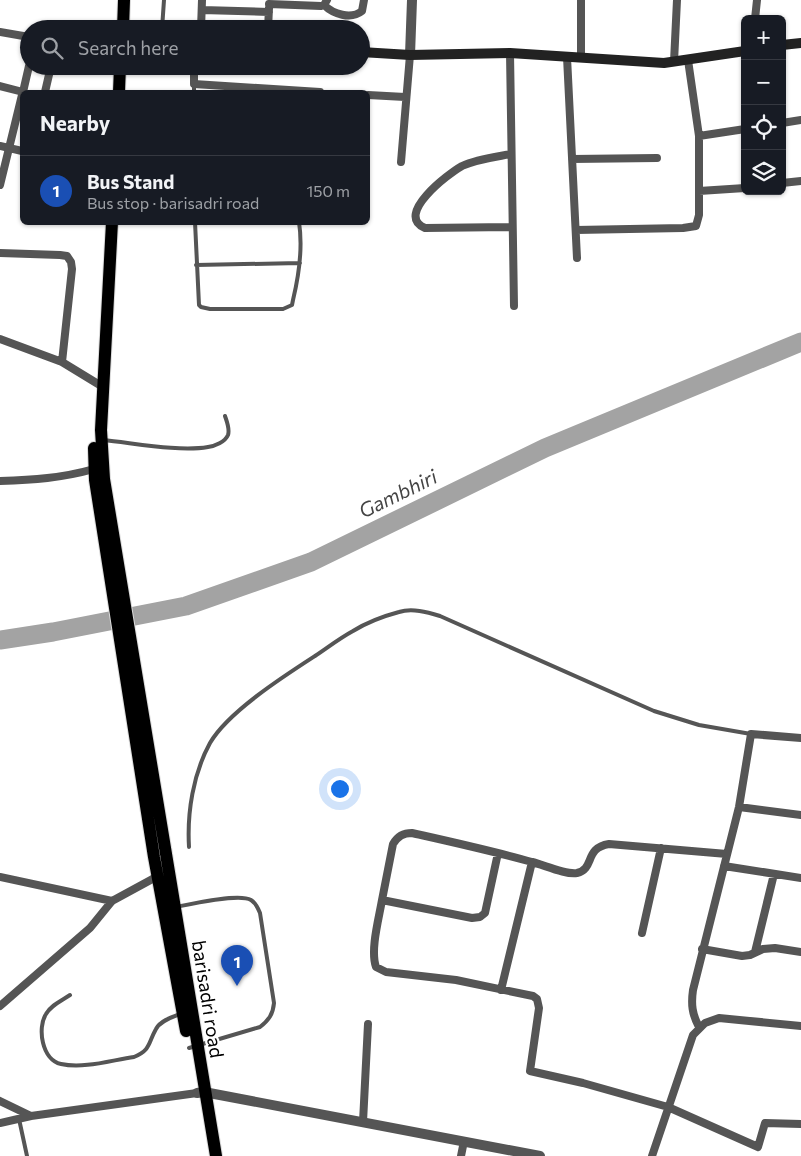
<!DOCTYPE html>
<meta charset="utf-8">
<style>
:root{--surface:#171b24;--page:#20242c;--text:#f1f3f6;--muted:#9ea1a6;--line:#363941;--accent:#858687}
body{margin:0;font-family:Commissioner,sans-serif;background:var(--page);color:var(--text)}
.controls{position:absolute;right:15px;top:15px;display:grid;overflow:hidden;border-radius:8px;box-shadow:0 1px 4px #0004}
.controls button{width:45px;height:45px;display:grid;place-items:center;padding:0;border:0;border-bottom:1px solid var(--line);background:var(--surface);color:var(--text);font:25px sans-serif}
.you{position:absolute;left:339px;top:788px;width:18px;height:18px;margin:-12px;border:4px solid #fff;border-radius:50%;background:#1a73e8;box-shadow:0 0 0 8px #1a73e833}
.badge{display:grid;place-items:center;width:32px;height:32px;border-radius:50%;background:var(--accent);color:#fff;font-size:16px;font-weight:700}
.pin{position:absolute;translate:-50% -41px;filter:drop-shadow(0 1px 2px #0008)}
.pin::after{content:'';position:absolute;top:26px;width:18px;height:15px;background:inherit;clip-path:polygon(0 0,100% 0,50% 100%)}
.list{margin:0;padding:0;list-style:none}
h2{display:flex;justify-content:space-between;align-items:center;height:65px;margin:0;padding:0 20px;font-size:21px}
h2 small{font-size:16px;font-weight:400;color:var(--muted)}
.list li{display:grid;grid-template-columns:32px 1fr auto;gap:15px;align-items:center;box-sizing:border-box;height:70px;padding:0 20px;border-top:1px solid var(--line)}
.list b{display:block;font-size:19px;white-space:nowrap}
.list p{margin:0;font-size:16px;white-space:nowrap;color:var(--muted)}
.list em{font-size:16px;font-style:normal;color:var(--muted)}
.icon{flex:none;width:28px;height:28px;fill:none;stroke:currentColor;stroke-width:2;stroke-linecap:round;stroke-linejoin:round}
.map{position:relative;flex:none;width:801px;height:1156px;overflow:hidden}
.search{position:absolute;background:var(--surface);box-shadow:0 1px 4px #0004;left:20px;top:20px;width:350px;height:55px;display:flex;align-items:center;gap:12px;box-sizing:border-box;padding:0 18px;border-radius:28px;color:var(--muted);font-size:19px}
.panel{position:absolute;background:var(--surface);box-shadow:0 1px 4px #0004;left:20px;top:90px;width:350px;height:135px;border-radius:8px}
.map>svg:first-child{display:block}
</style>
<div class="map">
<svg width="801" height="1156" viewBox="0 0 801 1156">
<rect width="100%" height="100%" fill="#fff"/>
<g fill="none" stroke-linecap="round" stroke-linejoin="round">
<path stroke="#a3a3a3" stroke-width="19" d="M0 640 53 632 186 606 311 562 545 448 801 342"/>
<g stroke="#dbdbdb" stroke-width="14">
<path id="primary" d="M123 29 124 0
M119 92 120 66
M112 222 101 430 104 479 216 1156
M94 448 95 480 154 857 186 1031"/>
</g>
<path stroke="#555" stroke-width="4" d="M162 29 164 0
M194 84V92
M195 222 199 305 201 307 210 309H283L292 305 293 300C299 275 303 248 299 222
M196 265 300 263
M103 440C134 443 179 452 208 447 215 446 225 442 228 435 230 429 227 422 225 416
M189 847C187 813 193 774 210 743 228 712 284 676 315 656 327 648 340 638 353 631 366 623 384 616 399 612 412 608 427 612 440 616L654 711 699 725 751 734
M176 907C191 904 239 893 251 900 256 903 258 908 260 913L274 1003C273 1014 269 1020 260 1027L189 1048
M70 995C61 1001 51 1005 46 1014 37 1028 42 1060 61 1064 84 1069 112 1060 134 1057 151 1050 148 1043 156 1029 160 1021 172 1017 180 1014
M19 1119 27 1156"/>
<path stroke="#555" stroke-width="8" d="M269 4 321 6 324 5 327 0
M324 5C333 14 351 20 362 11L364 0
M202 10 269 12
M755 19 757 0
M201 29 202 0
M268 29 269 8
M0 32 29 37
M510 53 514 306
M567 57 577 258
M581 58V0
M674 62 677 0
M194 66V84L320 92
M0 86 23 92
M23 92 29 66
M45 92 51 66
M368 95 405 97
M782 123 801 120
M699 136 745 129
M0 146 22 151
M511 154C495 157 477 159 462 166 448 174 394 215 425 228L512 227
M572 159 657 158
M401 162 410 55
M782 183 801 181
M0 185 22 95
M699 191 745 188
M576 230 683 228 696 226 699 215V136L688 60
M0 253 60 255 67 256 71 262 72 269 62 362
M0 339 62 362 103 387
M0 481C33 480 62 478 94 469
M739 807 801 815
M498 853 485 913 480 917 472 918 382 900C379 918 370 950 376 967L386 972 456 980 533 996 537 999 539 1008 530 1071 583 1083 668 1107 758 1147 765 1123 801 1124
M724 866 801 878
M0 877 112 901
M382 900 393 844C398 836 403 833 412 833 452 842 493 851 532 862 544 865 566 875 577 873 595 869 584 848 609 844L727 854
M642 933 661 848
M702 949 742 956 750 955 763 949 775 948 801 952
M755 952 774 874
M501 990 532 862
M0 1006 90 928 112 901 158 876
M699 1027C692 1014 691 1004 693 990L739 807 751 734 801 738
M0 1101 31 1116 197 1093
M363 1122 368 1024
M0 1123 31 1116
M461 1156 464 1141
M652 1156 693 1035 705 1023 719 1018 801 1026"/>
<path stroke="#555" stroke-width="10" d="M410 55 412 0
M197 1093 204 1092 540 1156"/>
<path stroke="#222" stroke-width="10" d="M782 45 801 43
M361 52 410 55 510 53 664 63 745 51"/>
<use href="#primary" stroke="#000" stroke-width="12"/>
</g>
<g text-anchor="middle" stroke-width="4.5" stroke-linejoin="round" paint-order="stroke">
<g font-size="19" fill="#000" stroke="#fff">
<text transform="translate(208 999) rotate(81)" y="7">barisadri road</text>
</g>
<g font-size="20" font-style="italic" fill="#444" stroke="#fff">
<text transform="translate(398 494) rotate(-26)" y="7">Gambhiri</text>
</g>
</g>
</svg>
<div class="controls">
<button>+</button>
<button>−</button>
<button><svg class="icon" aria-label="locate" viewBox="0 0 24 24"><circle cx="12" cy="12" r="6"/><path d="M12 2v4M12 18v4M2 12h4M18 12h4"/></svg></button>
<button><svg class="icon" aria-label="layers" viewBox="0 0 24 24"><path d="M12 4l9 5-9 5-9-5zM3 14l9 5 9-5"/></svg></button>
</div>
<div class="you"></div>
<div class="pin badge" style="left:237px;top:986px;background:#1a4fb4">1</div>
<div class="search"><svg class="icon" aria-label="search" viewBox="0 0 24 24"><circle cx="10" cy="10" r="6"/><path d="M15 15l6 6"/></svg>Search here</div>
<section class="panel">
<h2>Nearby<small></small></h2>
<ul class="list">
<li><span class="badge" style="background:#1a4fb4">1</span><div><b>Bus Stand</b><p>Bus stop · barisadri road</p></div><em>150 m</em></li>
</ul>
</section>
</div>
